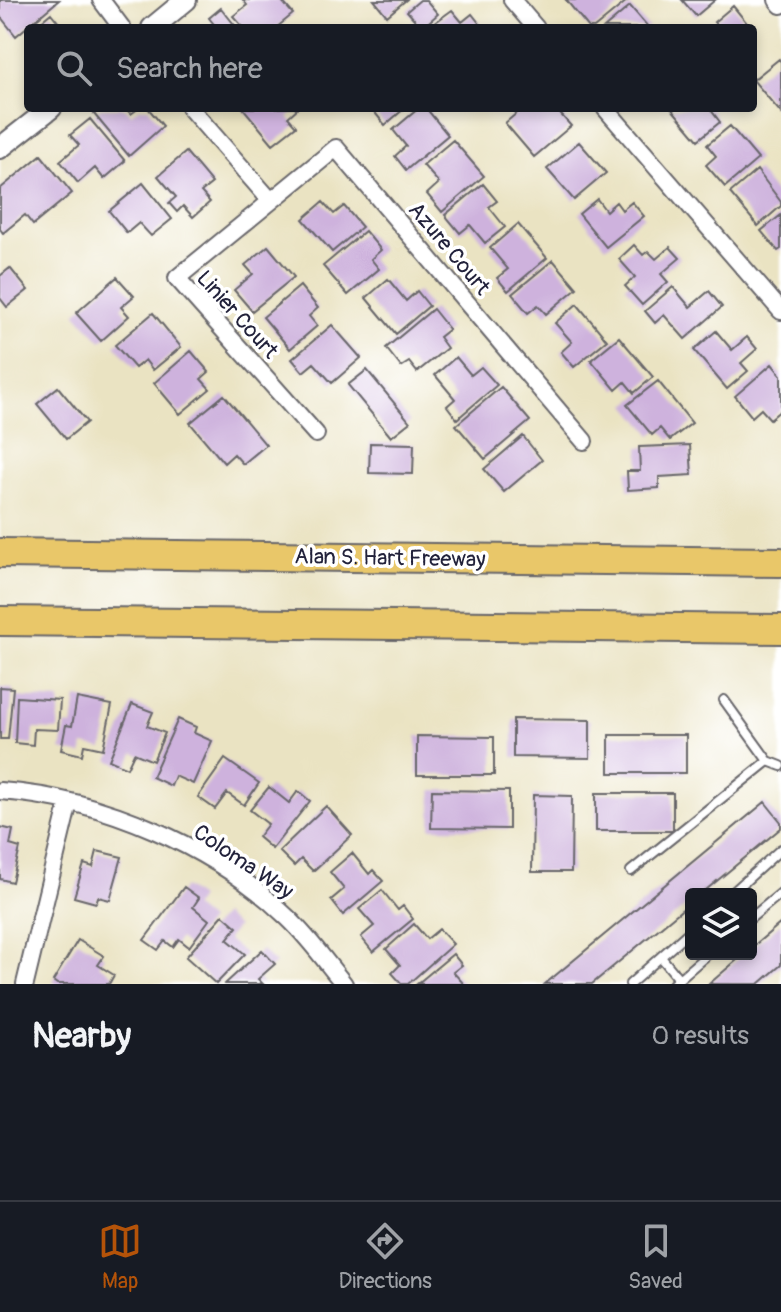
<!DOCTYPE html>
<style>
:root{--surface:#171b24;--page:#20242c;--text:#f1f3f6;--muted:#9ea1a6;--line:#363941;--accent:#b45309}
body{margin:0;font-family:Pangolin,sans-serif;background:var(--page);color:var(--text)}
.controls{position:absolute;right:24px;bottom:24px;display:grid;overflow:hidden;border-radius:8px;box-shadow:0 4px 12px #0003}
.controls button{width:72px;height:72px;display:grid;place-items:center;padding:0;border:0;border-bottom:2px solid var(--line);background:var(--surface);color:var(--text);font:40px sans-serif}
.list{margin:0;padding:0;list-style:none}
h2{display:flex;justify-content:space-between;align-items:center;height:104px;margin:0;padding:0 32px;font-size:34px}
h2 small{font-size:26px;font-weight:400;color:var(--muted)}
.icon{flex:none;width:44px;height:44px;fill:none;stroke:currentColor;stroke-width:2;stroke-linecap:round;stroke-linejoin:round}
.map{position:relative;flex:none;width:781px;height:984px;overflow:hidden}
.search{position:absolute;background:var(--surface);box-shadow:0 4px 12px #0003;left:24px;right:24px;top:24px;height:88px;display:flex;align-items:center;gap:20px;box-sizing:border-box;padding:0 28px;border-radius:8px;color:var(--muted);font-size:30px}
.sheet{height:216px;background:var(--surface)}
nav{display:flex;justify-content:space-around;align-items:center;box-sizing:border-box;height:112px;border-top:2px solid var(--line);background:var(--surface);font-size:22px;color:var(--muted)}
nav a{display:grid;justify-items:center;gap:4px}
nav .on{color:var(--accent)}
.map>svg:first-child{display:block}
</style>
<div class="map">
<svg width="781" height="984" viewBox="0 0 781 984">
<rect width="100%" height="100%" fill="#fff"/>
<filter id="ink" filterUnits="userSpaceOnUse"><feTurbulence type="fractalNoise" baseFrequency=".0125" numOctaves="2"/><feDisplacementMap in="SourceGraphic" scale="16" xChannelSelector="R" yChannelSelector="G"/><feConvolveMatrix kernelMatrix="1 2 1 2 8 2 1 2 1" color-interpolation-filters="sRGB"/></filter>
<filter id="wash" filterUnits="userSpaceOnUse"><feTurbulence type="fractalNoise" baseFrequency=".006" numOctaves="4" result="noise"/><feDisplacementMap in="SourceGraphic" scale="32" xChannelSelector="R" yChannelSelector="G"/><feGaussianBlur stdDeviation="1.8" result="paint"/><feColorMatrix in="noise" values="0 0 0 0 0 0 0 0 0 0 0 0 0 0 0 0 0 1.4 0 .05"/><feComposite in="paint" operator="in"/></filter>
<g filter="url(#wash)">
<rect width="100%" height="100%" fill="#eae3c2"/>
<g id="blocks">
<path fill="#ceb2dd" d="M0 0H59L16 36 0 16Z
M243 0H281L293 14 276 28H244L233 16 247 5Z
M374 0H406L387 16Z
M420 0H426L438 14 422 28 407 11Z
M566 0H628L594 28H589Z
M682 0H715L696 16Z
M630 6 649 28H604Z
M733 6 751 28H719L714 22Z
M221 8 237 28H217L209 18Z
M452 10 462 22 472 14 483 28H436L433 24Z
M51 13 63 28H33Z
M779 59 781 62V113L753 80Z
M101 108H125L131 114 139 108H148L163 126 129 156 94 114Z
M243 108H298L288 117 296 126 273 144Z
M371 108H405L385 125Z
M419 108H426L448 135 406 170 395 156 406 146 393 130Z
M523 108H555L571 126 534 157 505 123Z
M671 108H713L711 110 720 122 698 140Z
M90 119 125 161 104 179 95 168 78 183 60 161 79 145 70 135Z
M730 126 758 159 725 187 706 165 716 156 707 145Z
M453 140 484 176 442 212 427 194 439 183 423 165Z
M579 142 606 173 574 200 547 169Z
M186 152 212 183 201 192 210 202 193 217 183 206 177 212 169 203 176 197 158 176Z
M41 155 72 193 33 225 25 215 3 233 0 229V189Z
M757 170 781 202V206L758 226 730 193Z
M143 183 172 219 151 236 139 223 127 233 109 211Z
M483 184 497 201 489 207 505 227 485 243 470 225 460 233 445 215Z
M597 199 606 211 616 202 622 210 632 202 644 216 606 247 579 214Z
M323 202 334 214 344 206 362 227 332 252 303 219Z
M781 215V249L778 251 761 231Z
M518 224 547 258 508 291 497 278 508 269 490 248Z
M365 231 381 250 371 259 379 269 348 295 323 266Z
M634 245 643 255 648 251 656 259 670 247 680 258 661 274 668 282 642 305 625 286 635 277 619 259Z
M268 246 294 277 252 311 234 290 253 274 245 265Z
M553 260 577 288 546 314 538 305 528 313 512 294Z
M10 268 28 290 7 307 0 298V276Z
M117 277 134 296 121 307 129 316 101 341 76 313Z
M388 279 406 301 417 291 429 306 396 334 366 298Z
M300 286 318 308 309 316 317 326 290 349 263 317Z
M673 287 690 307 709 291 722 307 685 339 664 315 655 323 645 311Z
M577 304 607 340 574 367 561 352 572 342 555 323Z
M433 309 449 329 439 337 447 348 417 372 409 362 401 367 386 348Z
M153 313 181 347 153 370 145 360 135 368 115 345Z
M332 325 361 358 332 383 314 363 303 372 292 359Z
M716 331 732 350 747 337 757 349 741 363 748 371 727 389 694 350Z
M619 337 653 377 634 393 625 382 616 390 591 360Z
M191 351 209 372 201 379 210 389 180 414 154 383Z
M456 357 471 375 481 367 497 385 457 419 447 406 455 399 435 375Z
M772 364 781 375V410L770 419 761 409 752 417 735 396Z
M367 370 410 422 391 437 348 385Z
M658 381 692 423 670 440 660 428 652 435 627 405Z
M58 387 87 422 66 439 37 404Z
M501 387 530 421 485 459 456 425Z
M224 395 266 445 243 464 234 454 224 463 190 423Z
M523 436 542 460 504 492 484 469Z
M370 443 414 444 413 474 369 473Z
M690 445 692 475 659 477V488L628 490 627 471H640L639 447Z
M0 687 13 688 8 739H0Z
M17 697 60 700 58 730 34 729 33 745 15 743Z
M77 698 112 705 103 749 84 745 82 755 61 750 66 725 72 726Z
M132 704 153 712 147 726 165 733 153 761 134 753 127 768 109 760Z
M178 719 196 727 194 733 212 741 193 784 175 776 171 786 152 777Z
M513 719 590 720V758L513 757Z
M609 735H686V773H609Z
M417 736 494 737V775H417Z
M225 759 259 783 244 805 227 793 215 809 198 797Z
M269 787 289 803 298 791 310 801 272 849 258 837 268 824 250 810Z
M432 790 509 791V829L431 828Z
M596 793H673V831H596Z
M533 795 572 796 571 872H532Z
M765 802 781 822V828L701 894H691V902L592 984H545Z
M326 806 352 835 313 871 301 859 294 866 279 851Z
M0 827 13 830 10 845 20 848 12 882 0 879Z
M97 851 122 857 110 900 98 897 96 903 74 897 84 864 93 867Z
M352 853 369 874 373 870 383 881 343 915 331 900 344 889 330 872Z
M184 887 199 898 193 907 209 920 189 947 179 939 173 947 165 941 158 950 144 940Z
M382 890 398 910 403 906 413 919 373 952 361 937 374 926 359 909Z
M223 915 237 927 227 939 245 954 216 984 186 957Z
M781 923V965L759 984H709L744 954H751V948Z
M414 924 427 939 439 929 453 944 408 984H402L392 973 400 965 386 949Z
M78 940 104 956 98 965 114 975 109 984H57L53 981Z
M262 950 275 964 258 979 263 984H225Z
M453 954 462 965 453 972 464 984H417Z"/>
</g>
</g>
<g filter="url(#ink)">
<use href="#blocks" fill-opacity="0" stroke="#68666a" stroke-width="2"/>
<g fill="none" stroke-linecap="round" stroke-linejoin="round">
<g stroke="#68666a" stroke-width="12">
<path id="service" d="M768 761 781 766
M631 871 768 761 724 700
M731 894 781 849
M751 918 781 893
M661 957 679 979
M630 984 691 930
M673 984 708 954"/>
</g>
<g stroke="#68666a" stroke-width="20">
<path id="minor" d="M101 0 122 28
M512 0 536 28
M777 0 781 5
M190 108 271 201
M605 108 781 311
M316 434 177 278 336 148 584 441
M0 791C102 798 215 847 288 918 309 938 326 962 344 984
M25 984 69 802"/>
</g>
<g stroke="#68666a" stroke-width="24">
<path id="tertiary" d="M152 28 186 0
M0 148 51 108"/>
</g>
<g stroke="#68666a" stroke-width="32">
<path id="motorway" d="M0 553 781 562
M0 621 781 629"/>
</g>
<use href="#service" stroke="#fff" stroke-width="8"/>
<use href="#minor" stroke="#fff" stroke-width="16"/>
<use href="#tertiary" stroke="#fff" stroke-width="20"/>
<use href="#motorway" stroke="#e9c769" stroke-width="28"/>
</g>
</g>
<g text-anchor="middle" stroke-width="7" stroke-linejoin="round" paint-order="stroke">
<g font-size="22" fill="#22223b" stroke="#fff">
<text transform="translate(450 248) rotate(50)" y="8">Azure Court</text>
<text transform="translate(238 314) rotate(48)" y="8">Linier Court</text>
<text transform="translate(390 557) rotate(1)" y="8">Alan S. Hart Freeway</text>
<text transform="translate(244 861) rotate(34)" y="8">Coloma Way</text>
</g>
</g>
</svg>
<div class="controls">
<button><svg class="icon" aria-label="layers" viewBox="0 0 24 24"><path d="M12 4l9 5-9 5-9-5zM3 14l9 5 9-5"/></svg></button>
</div>
<div class="search"><svg class="icon" aria-label="search" viewBox="0 0 24 24"><circle cx="10" cy="10" r="6"/><path d="M15 15l6 6"/></svg>Search here</div>
</div>
<section class="sheet">
<h2>Nearby<small>0 results</small></h2>
<ul class="list">
</ul>
</section>
<nav>
<a class="on"><svg class="icon" aria-label="map" viewBox="0 0 24 24"><path d="M3 6l6-2 6 2 6-2v14l-6 2-6-2-6 2zM9 4v14M15 6v14"/></svg>Map</a>
<a><svg class="icon" aria-label="directions" viewBox="0 0 24 24"><path d="M12 3l9 9-9 9-9-9zM9 14v-3h6M13 9l2 2-2 2"/></svg>Directions</a>
<a><svg class="icon" aria-label="saved" viewBox="0 0 24 24"><path d="M7 4h10v16l-5-4-5 4z"/></svg>Saved</a>
</nav>
